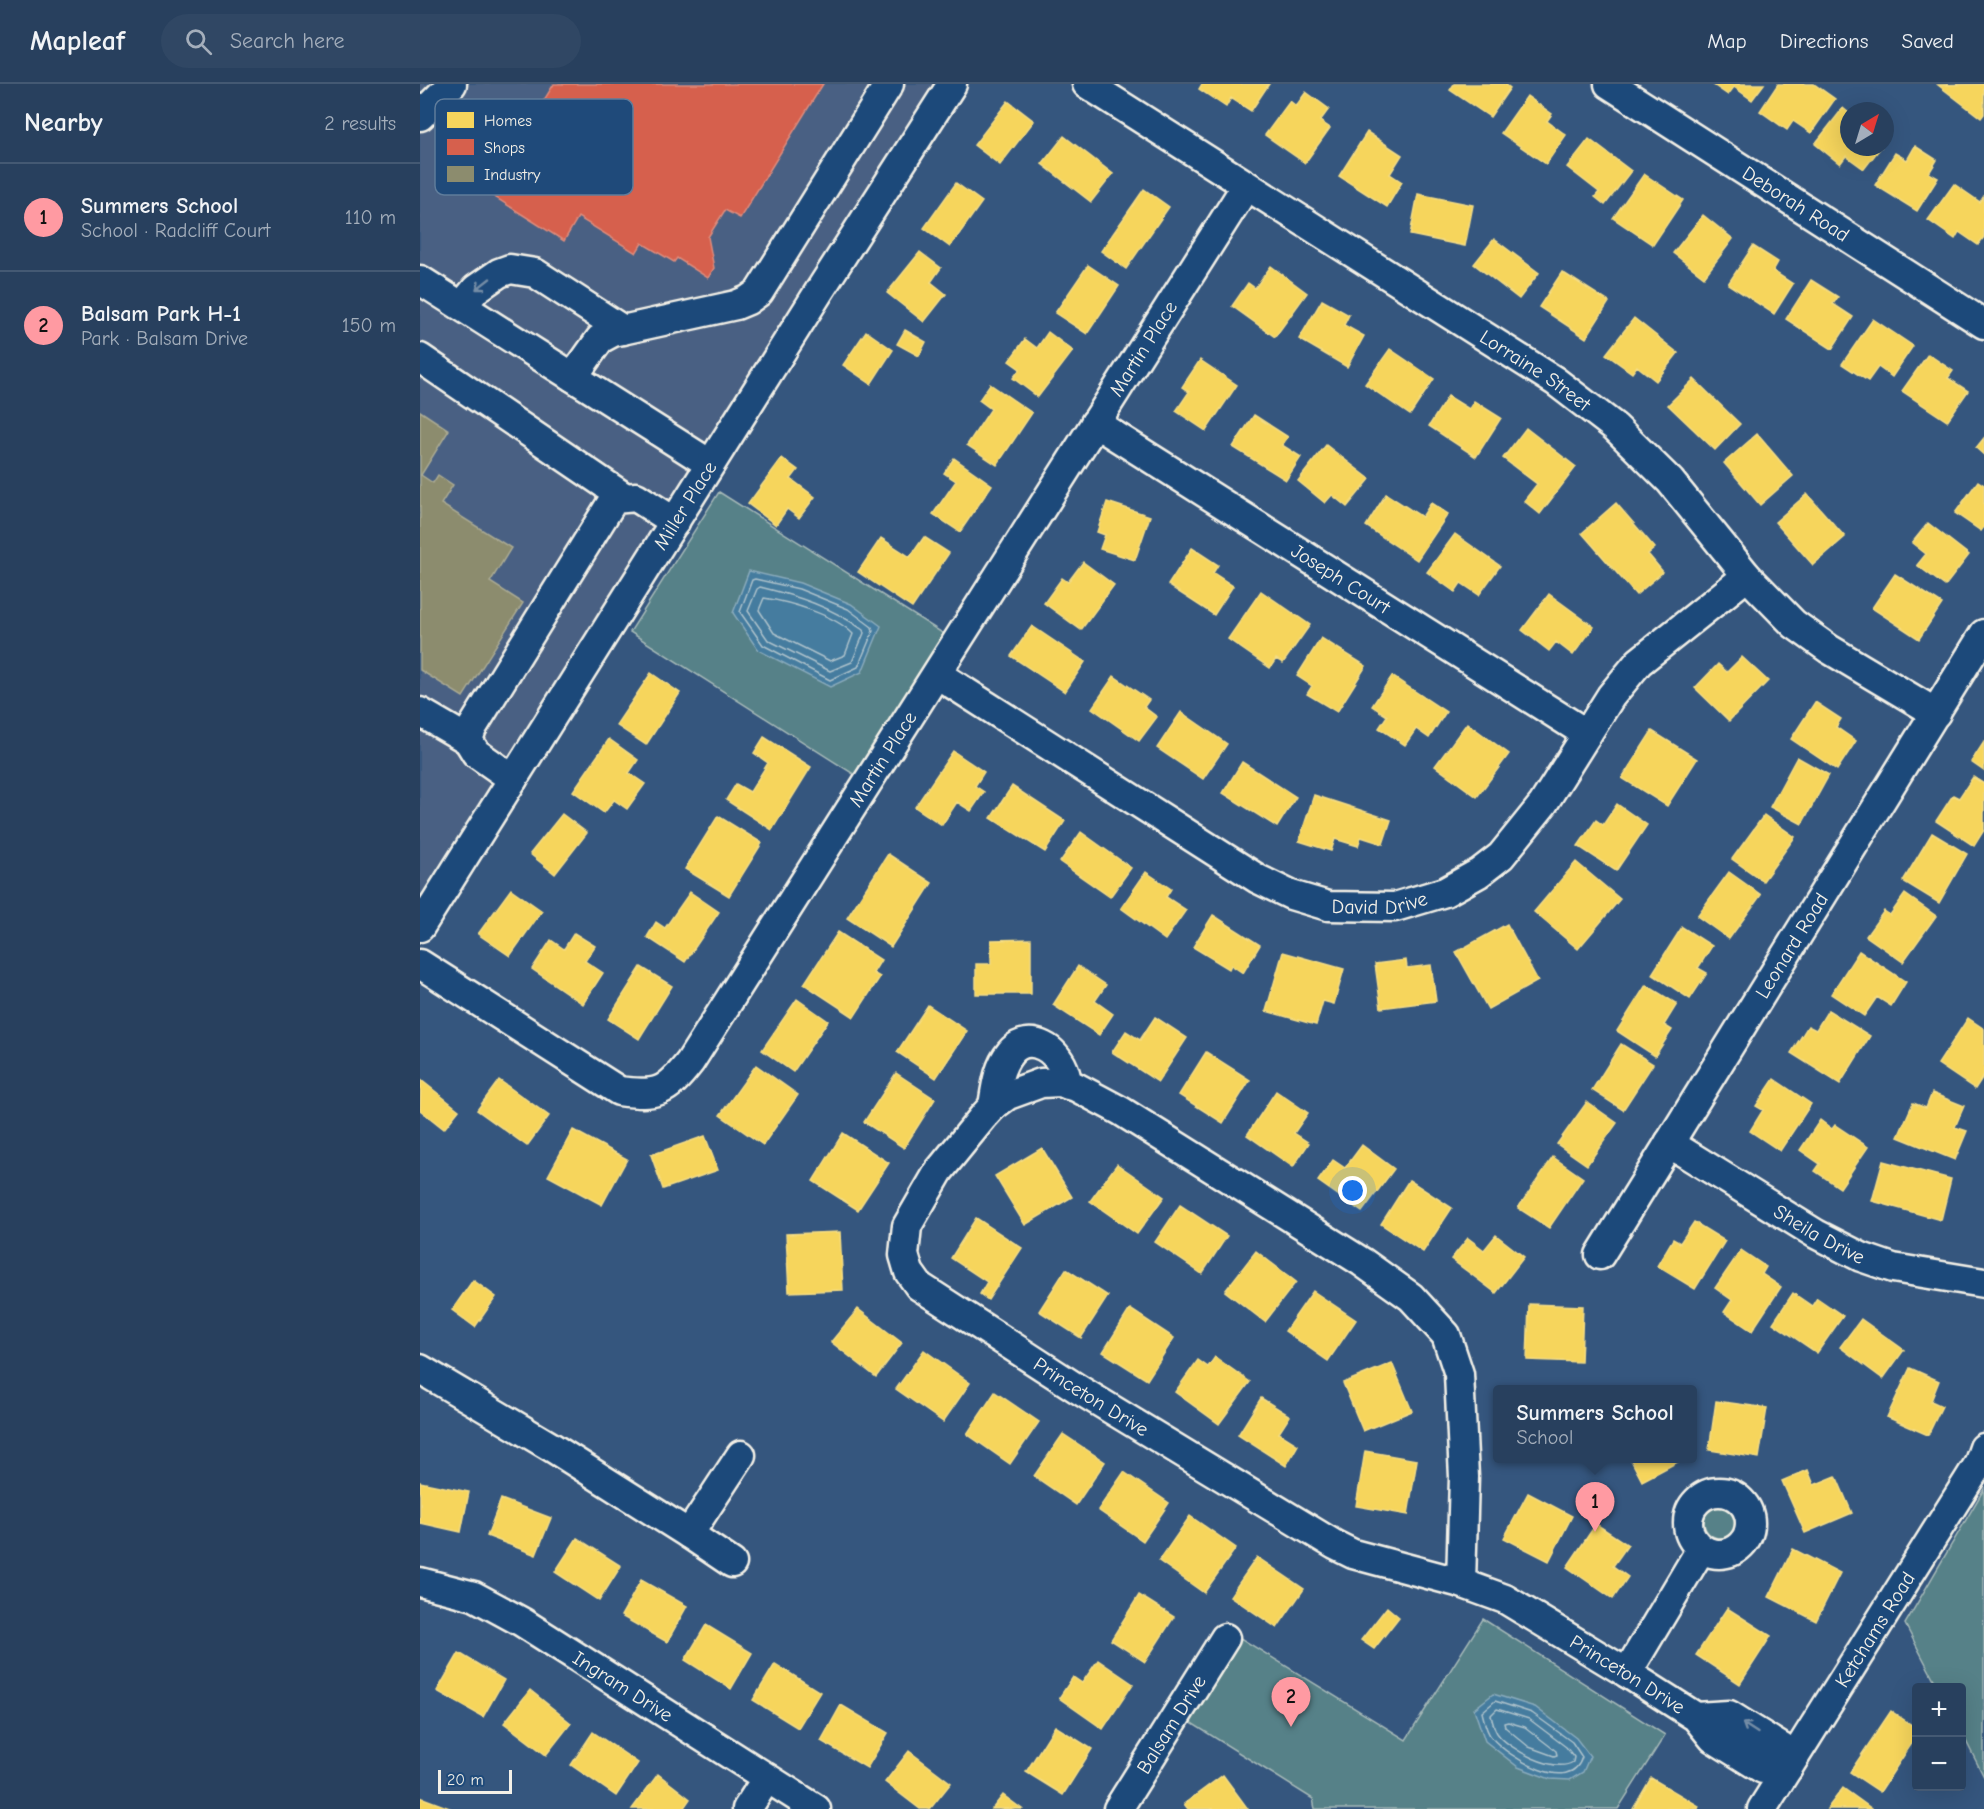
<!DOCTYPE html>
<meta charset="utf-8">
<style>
:root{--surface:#28405e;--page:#304764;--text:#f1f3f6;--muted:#a5afbc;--line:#445973;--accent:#ff9aa2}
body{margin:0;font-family:"Comic Neue",sans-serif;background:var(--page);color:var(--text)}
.controls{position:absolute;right:18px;bottom:18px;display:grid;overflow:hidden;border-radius:6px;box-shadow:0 6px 24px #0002}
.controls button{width:54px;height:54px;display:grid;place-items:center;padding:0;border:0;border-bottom:2px solid var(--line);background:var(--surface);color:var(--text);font:30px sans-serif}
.compass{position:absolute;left:1420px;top:18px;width:54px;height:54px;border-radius:50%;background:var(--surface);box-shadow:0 6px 24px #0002;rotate:38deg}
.scale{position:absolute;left:18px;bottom:15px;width:74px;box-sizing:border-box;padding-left:6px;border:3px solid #f4f1e8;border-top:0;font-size:16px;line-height:21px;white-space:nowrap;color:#f4f1e8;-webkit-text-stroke:4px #1f4a7a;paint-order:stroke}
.you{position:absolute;left:933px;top:1107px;width:21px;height:21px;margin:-15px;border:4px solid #fff;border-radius:50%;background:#1a73e8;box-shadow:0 0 0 9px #1a73e833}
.badge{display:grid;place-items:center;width:39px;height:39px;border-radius:50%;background:var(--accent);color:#111;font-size:20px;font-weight:700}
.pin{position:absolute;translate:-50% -50px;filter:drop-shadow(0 2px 3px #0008)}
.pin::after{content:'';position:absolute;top:32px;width:21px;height:18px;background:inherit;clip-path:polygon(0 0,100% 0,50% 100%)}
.popup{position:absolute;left:1073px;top:1301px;width:204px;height:78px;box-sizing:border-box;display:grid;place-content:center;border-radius:6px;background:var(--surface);filter:drop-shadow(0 2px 4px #0005);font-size:20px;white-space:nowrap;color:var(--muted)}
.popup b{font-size:22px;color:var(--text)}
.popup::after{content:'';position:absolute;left:50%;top:100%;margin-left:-12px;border:12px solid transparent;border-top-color:var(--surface)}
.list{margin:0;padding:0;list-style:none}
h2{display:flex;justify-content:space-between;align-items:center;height:78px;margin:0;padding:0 24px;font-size:26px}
h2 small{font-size:20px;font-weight:400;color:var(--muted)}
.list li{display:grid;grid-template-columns:39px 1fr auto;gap:18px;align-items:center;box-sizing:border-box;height:108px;padding:0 24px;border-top:2px solid var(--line)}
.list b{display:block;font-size:22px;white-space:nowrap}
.list p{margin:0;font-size:20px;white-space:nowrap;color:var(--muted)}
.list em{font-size:20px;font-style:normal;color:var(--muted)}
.icon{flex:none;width:33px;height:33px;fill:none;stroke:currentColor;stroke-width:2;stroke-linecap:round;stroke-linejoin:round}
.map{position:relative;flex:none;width:1564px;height:1725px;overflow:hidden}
header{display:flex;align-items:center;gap:36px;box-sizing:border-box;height:84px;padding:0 30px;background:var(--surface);border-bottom:2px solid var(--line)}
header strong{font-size:28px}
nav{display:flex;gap:33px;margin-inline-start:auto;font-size:21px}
.search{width:420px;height:54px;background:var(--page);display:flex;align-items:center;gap:15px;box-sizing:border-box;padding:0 21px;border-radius:33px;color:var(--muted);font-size:22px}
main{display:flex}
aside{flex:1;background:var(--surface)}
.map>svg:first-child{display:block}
</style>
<header>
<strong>Mapleaf</strong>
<div class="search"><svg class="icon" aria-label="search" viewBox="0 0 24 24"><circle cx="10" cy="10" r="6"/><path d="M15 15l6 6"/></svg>Search here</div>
<nav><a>Map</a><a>Directions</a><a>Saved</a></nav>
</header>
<main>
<aside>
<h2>Nearby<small>2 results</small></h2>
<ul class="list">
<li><span class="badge">1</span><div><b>Summers School</b><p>School · Radcliff Court</p></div><em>110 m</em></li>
<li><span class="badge">2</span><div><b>Balsam Park H-1</b><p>Park · Balsam Drive</p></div><em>150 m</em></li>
</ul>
</aside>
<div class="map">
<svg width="1564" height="1725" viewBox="0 0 1564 1725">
<rect width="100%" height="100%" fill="#35567e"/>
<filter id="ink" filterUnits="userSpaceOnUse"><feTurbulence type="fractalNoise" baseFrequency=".0167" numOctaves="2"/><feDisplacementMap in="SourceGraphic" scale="12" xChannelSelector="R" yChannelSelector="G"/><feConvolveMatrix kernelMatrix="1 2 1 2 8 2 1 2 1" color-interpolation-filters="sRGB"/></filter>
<g filter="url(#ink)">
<path fill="#486183" d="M0 0H514L0 811Z"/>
<path fill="#578188" stroke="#a6b9b8" stroke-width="1.5" d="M299 408 524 550 435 691 210 548Z
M1564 1405V1693L1542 1649V1604L1518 1603 1485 1540Z
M1284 1438a16 16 0 1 1 32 0a16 16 0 1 1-32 0Z
M1063 1535 1245 1651 1198 1725H895L893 1715 757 1630 809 1547 986 1656Z"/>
<path fill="#447c9f" stroke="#8aabbc" stroke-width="1.5" d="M329 487 380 499 431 520 461 542 442 588 410 603 338 566 313 529Z
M1073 1610 1115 1623 1156 1654 1170 1672 1163 1688 1150 1696 1130 1695 1098 1683 1065 1657 1054 1625Z"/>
<path fill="#f6d55c" stroke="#f5dd86" stroke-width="1.5" d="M782 0H849L831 27 811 14 806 23 779 5Z
M1034 0H1085L1090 4 1070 33 1030 6Z
M1292 0H1344L1332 16 1314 3 1308 11Z
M1358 0H1394L1415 15 1391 49 1373 37 1367 46 1340 27Z
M1564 0V30L1561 34 1518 1Z
M886 8 909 25 900 37 910 44 885 79 845 51 870 17 876 22Z
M1107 12 1132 30 1127 37 1146 51 1126 80 1081 49Z
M588 17 614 37 580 81 554 61Z
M1423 24 1429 29V63H1461L1444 85 1426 72 1420 80 1395 60Z
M947 48 982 71 970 90 982 98 967 123 919 92Z
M644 52 693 90 671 118 622 80Z
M1169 55 1211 87 1185 121 1175 113 1179 108 1147 83Z
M1495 62 1517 76 1509 89 1518 94 1497 127 1455 101 1475 69 1487 76Z
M1224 90 1263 116 1233 161 1193 134Z
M536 99 562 118 530 163 504 144Z
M1534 100 1560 118 1564 112V153L1558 161 1539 148 1535 155 1508 136Z
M724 105 749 123 706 185 681 167Z
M998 110 1053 121 1045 162 990 151Z
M1283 131 1313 155 1284 193 1253 169Z
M1074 155 1119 189 1099 215 1054 180Z
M1333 162 1358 178 1353 187 1373 200 1354 230 1308 200Z
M500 168 521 184 511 198 526 210 504 238 467 209Z
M668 181 699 202 667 250 635 229Z
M851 182 887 209 855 253 812 222 828 199 835 204Z
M1142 188 1189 218 1166 254 1119 223Z
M1391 196 1418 213 1413 220 1433 233 1412 265 1366 235Z
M902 216 929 231 924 241 944 252 927 283 879 255Z
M1214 234 1258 269 1236 297 1217 282 1212 289 1186 270Z
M1453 235 1493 262 1472 293 1458 283 1448 297 1422 280Z
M485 246 506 258 499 272 477 260Z
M446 247 473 266 451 300 423 281Z
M628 248 653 267 618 313 593 294 600 285 589 277 605 255 617 264Z
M970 265 1014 295 990 331 945 300Z
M1508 270 1533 287 1528 294 1548 307 1527 337 1482 307Z
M780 276 817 301 786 347 756 327 769 308 762 303Z
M1274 295 1320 340 1295 366 1248 321Z
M570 300 612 329 577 381 547 361 571 325 559 316Z
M1028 312 1049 325 1054 317 1081 334 1056 373 1009 342Z
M834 331 868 353 862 361 881 373 866 396 813 363Z
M1106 344 1156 383 1120 430 1104 417 1117 400 1083 374Z
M1337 350 1373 392 1340 421 1304 379Z
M1564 354V371L1556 364Z
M906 361 950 395 927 423 912 411 905 419 878 397Z
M362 374 378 386 371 395 395 413 379 434 367 425 356 441 328 420Z
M534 374 572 401 540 448 513 430 536 397 524 389Z
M1558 397 1564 401V443L1561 447 1535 429Z
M966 410 1002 433 1011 419 1028 430 997 476 946 442Z
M1387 410 1425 453 1393 481 1355 438Z
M687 418 730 432 715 476 680 465 685 451 677 448Z
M1196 419 1235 464 1228 470 1243 488 1216 511 1162 449Z
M1508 439 1549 471 1525 502 1497 481 1506 470 1492 459Z
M1035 450 1080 482 1059 511 1041 499 1035 508 1007 488Z
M504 453 529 469 492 524 438 488 461 454 490 473Z
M772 464 798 481 793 489 813 502 794 531 748 501Z
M663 478 694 501 661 546 624 519 642 494 648 498Z
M1475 490 1522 520 1499 555 1452 524Z
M841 507 890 541 863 579 856 575 850 584 808 555Z
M1129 510 1174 543 1153 571 1136 558 1129 567 1102 546Z
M612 542 665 578 645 608 591 572Z
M901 554 946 582 917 628 887 610 892 602 877 592Z
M1322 573 1348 597 1309 637 1275 604 1298 580 1307 588Z
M231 589 260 609 226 661 196 641Z
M694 592 729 616 724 623 737 633 719 657 672 624Z
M972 592 1026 628 1009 654 996 645 985 661 959 644 967 632 952 622Z
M1395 618 1421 635 1416 643 1436 657 1417 686 1371 655Z
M761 628 807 660 783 695 737 664Z
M1047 639 1089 670 1057 713 1015 682Z
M1232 647 1277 675 1247 722 1202 694Z
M344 653 391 683 352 746 306 716 316 700 330 708 348 679 334 669Z
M189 655 218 676 209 689 225 700 207 725 194 716 184 729 153 707Z
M1564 658V687L1551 678Z
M533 667 564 688 555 702 564 708 551 727 537 718 522 741 495 723Z
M1377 673 1409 691 1382 740 1350 723Z
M822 678 876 713 857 743 803 709Z
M1553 693 1564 700V746L1554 762 1516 737 1533 711 1539 714Z
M592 702 645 737 625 768 571 734Z
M894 711 971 736 963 760 941 753 938 762 915 755 911 767 879 757Z
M1197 720 1227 741 1196 787 1158 762 1176 736 1183 741Z
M142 730 167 749 135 790 110 770Z
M1344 731 1375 753 1343 797 1312 775Z
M298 732 342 759 309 812 265 785Z
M661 748 711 784 690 813 640 778Z
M1512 749 1547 770 1519 819 1483 797Z
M468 770 512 799 471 863 427 834Z
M1156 778 1200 815 1158 865 1114 828Z
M726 788 751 805 746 813 766 826 745 856 701 824Z
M1309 788 1341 811 1309 855 1277 832Z
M91 805 122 827 90 872 58 850Z
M270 808 299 828 265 878 227 853 236 838 245 844Z
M1485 810 1516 832 1483 878 1446 852 1464 827 1470 831Z
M793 831 840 861 823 889 811 881 809 885 773 863Z
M1087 840 1118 897 1068 925 1036 868Z
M1262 843 1292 862 1278 884 1287 889 1270 915 1232 890Z
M418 848 461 876 453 889 460 893 434 933 384 900Z
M154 849 175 862 165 877 183 889 163 920 112 885 131 856 144 865Z
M611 855V910H556V880H571V856Z
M1439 867 1486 898 1471 922 1457 913 1444 932 1411 910Z
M863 868 924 885 914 920 903 917 896 941 846 927Z
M986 876 987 884 1011 881 1016 917 961 924 955 880Z
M658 882 686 901 675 917 693 930 679 951 633 921Z
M221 883 252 902 219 955 188 935Z
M1226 901 1257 920 1244 941 1252 946 1235 972 1197 947Z
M377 915 408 937 373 988 342 966Z
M508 921 547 947 516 994 477 968Z
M1408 926 1450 952 1420 1000 1371 969 1388 942 1396 946Z
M735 933 767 954 738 998 692 968 706 947 720 956Z
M1548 934 1564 945V991L1555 1005 1518 980Z
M1201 960 1233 980 1203 1026 1172 1006Z
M786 968 830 996 803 1039 759 1011Z
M336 981 378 1011 343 1061 300 1031Z
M476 989 515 1015 484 1064 444 1038Z
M1354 995 1391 1020 1360 1067 1330 1047 1343 1026 1336 1022Z
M1 996 39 1026 24 1045 0 1026Z
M79 996 129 1032 107 1062 57 1026Z
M856 1007 888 1029 874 1049 889 1059 873 1083 827 1051Z
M1512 1009 1544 1022 1535 1043 1547 1047 1535 1076 1478 1053 1493 1019 1506 1024Z
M1167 1018 1197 1039 1167 1081 1137 1060Z
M1400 1036 1412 1045 1415 1041 1448 1063 1420 1104 1395 1087 1400 1080 1380 1066Z
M153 1046 207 1075 182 1121 128 1092Z
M423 1049 469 1079 438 1126 393 1097Z
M285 1052 298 1086 243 1105 231 1071Z
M942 1061 974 1085 942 1128 898 1097 913 1076 925 1084Z
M622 1064 652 1113 605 1141 575 1092Z
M1133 1073 1163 1094 1129 1144 1098 1124Z
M1463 1077 1531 1095 1521 1136 1452 1117Z
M697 1080 744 1113 717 1150 670 1117Z
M989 1096 1032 1124 1003 1168 961 1140Z
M760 1121 807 1152 782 1190 735 1158Z
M556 1134 602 1164 568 1216 560 1210 567 1198 531 1174Z
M1274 1138 1305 1157 1275 1205 1237 1182 1253 1155 1260 1159Z
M420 1148 423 1206 369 1208 366 1150Z
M1076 1151 1104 1173 1076 1209 1031 1175 1048 1154 1064 1166Z
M1321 1166 1346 1183 1342 1190 1361 1203 1332 1247 1304 1228 1312 1216 1295 1204Z
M836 1167 876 1198 845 1238 805 1207Z
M646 1185 688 1212 661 1254 619 1227Z
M53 1196 76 1213 55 1243 32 1226Z
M893 1207 936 1236 908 1277 865 1247Z
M1373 1209 1392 1222 1397 1214 1423 1232 1397 1269 1353 1239Z
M1109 1220 1163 1222 1161 1278 1107 1276Z
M438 1225 482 1259 456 1293 411 1258Z
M710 1225 754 1254 727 1296 683 1268Z
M1441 1235 1484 1266 1463 1295 1420 1263Z
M504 1266 550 1299 523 1338 476 1305Z
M795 1273 830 1298 799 1340 755 1308 778 1276 788 1283Z
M972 1279 992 1327 943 1347 923 1299Z
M1490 1284 1519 1297 1511 1317 1522 1322 1508 1351 1467 1333Z
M575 1308 619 1338 590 1380 547 1350Z
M841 1314 870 1332 859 1349 878 1361 866 1382 818 1351Z
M1296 1317 1347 1324 1339 1374 1289 1366Z
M643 1350 685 1378 656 1421 614 1392Z
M945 1367 997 1376 988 1431 936 1422Z
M1210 1374H1265L1222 1397Z
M1388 1386 1394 1401 1416 1392 1432 1429 1385 1449 1362 1397Z
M704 1388 749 1419 723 1457 678 1426Z
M0 1398 49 1408 41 1448 0 1439Z
M1108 1409 1152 1432 1129 1477 1084 1454Z
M81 1415 131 1434 116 1471 67 1452Z
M770 1432 816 1464 784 1509 739 1477Z
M1176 1440 1208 1461 1193 1482 1208 1493 1193 1515 1147 1483Z
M157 1454 201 1482 179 1517 135 1488Z
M1373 1465 1420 1489 1396 1537 1349 1513Z
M837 1473 884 1505 857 1544 810 1512Z
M221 1496 267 1522 247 1558 201 1532Z
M719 1511 754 1533 725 1578 691 1556Z
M967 1523 979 1533 954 1565 941 1556Z
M1307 1524 1351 1552 1320 1600 1276 1571Z
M286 1541 332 1569 311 1605 265 1576Z
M39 1569 84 1596 63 1633 17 1607Z
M678 1576 713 1600 683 1645 639 1614 653 1593 662 1599Z
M355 1580 400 1608 378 1644 333 1616Z
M110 1606 151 1639 126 1671 84 1639Z
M421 1621 468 1649 447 1684 401 1657Z
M1471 1627 1496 1644V1653L1460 1708 1430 1688Z
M635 1642 672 1665 643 1711 606 1688Z
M173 1648 218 1679 196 1712 151 1681Z
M489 1667 531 1699 510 1725H500L465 1698Z
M238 1690 270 1715 263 1725H212Z
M803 1691 828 1725H768L764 1720Z
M1231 1694 1279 1722 1278 1725H1213Z
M1423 1704 1452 1725H1407Z
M583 1711 602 1725H572Z
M0 1713 32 1725H0Z"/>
<path fill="#d6604d" stroke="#df8c7c" stroke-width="1.5" d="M134 0H403L320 134 305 126 288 153 294 184 288 194 257 174 254 178 222 159 216 169 158 133 144 157 29 84 58 37 96 61Z"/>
<path fill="#8c8c6e" stroke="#abaa93" stroke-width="1.5" d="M0 327 29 346 1 391 13 399 18 391 33 401 21 420 91 464 70 498 103 519 43 613 0 586Z"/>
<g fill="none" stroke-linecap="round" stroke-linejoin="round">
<path stroke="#aec2cb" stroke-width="1.5" d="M335 495 379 505 428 525 452 543 453 547 438 583 410 596 343 561 320 528 332 496Z
M340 503C377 512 412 523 443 546L444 549 432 578 410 587 348 556 328 527 337 505Z
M344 514C370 518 415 531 433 550L425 571 410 577 354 549 339 526Z
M1075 1617 1112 1629 1152 1658 1162 1673C1151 1712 1088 1673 1072 1654 1066 1648 1064 1636 1062 1628Z
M1077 1625 1109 1635 1146 1663 1154 1673 1153 1678C1135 1690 1088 1665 1077 1649 1074 1644 1072 1636 1071 1631Z
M1088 1638 1105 1643 1136 1667 1137 1671 1134 1672 1109 1663 1085 1643 1084 1639Z"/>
<g stroke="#f4f1e8" stroke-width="33">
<g id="minor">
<path id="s1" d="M667 0 1135 297 1195 343 1250 397 1327 492 1374 540 1409 565 1516 629"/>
<path id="s2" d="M1189 0 1564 240"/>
<path d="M0 32 32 0"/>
<path d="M0 196 290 380"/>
<path d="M42 222 56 205 79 189 90 185 115 189 203 246"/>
<path d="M0 274 204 413"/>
<path d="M153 293 180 255 193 248 316 221 328 216 339 208 469 0"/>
<path id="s3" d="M675 339 1167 650"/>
<path id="s4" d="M517 590 838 795 871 811 908 822 975 823 1025 808 1059 789 1081 772 1123 720 1191 612 1219 578 1327 492"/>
<path d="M0 628 48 656"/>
<path d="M93 695 56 669 48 656 52 644 194 415 216 413 255 438"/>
<path id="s5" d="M0 843 400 206 532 0"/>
<path id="s6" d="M0 880 199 1007C237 1012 246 1009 270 978L826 102"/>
<path d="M573 1022C576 1004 578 983 590 969 605 950 629 960 640 978 645 985 646 993 648 1001"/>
<path id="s7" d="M1249 1059 1396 1150 1441 1173 1473 1184 1564 1199"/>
<path id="s8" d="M1180 1171 1564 550"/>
<path d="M0 1285 133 1364 269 1450 312 1479"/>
<circle cx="1299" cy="1439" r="31"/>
<path d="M269 1450 321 1371"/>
<path id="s9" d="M0 1498 54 1512 102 1538 396 1725"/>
<path id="s10" d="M1041 1499 1044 1393 1039 1290 1026 1251 991 1213 942 1178 701 1027 656 1003 640 998 621 999 588 1011 573 1022 563 1033 519 1087 487 1142 484 1171 489 1188 499 1202 658 1305 915 1461 933 1470 1041 1499 1085 1515 1207 1589 1276 1633 1293 1654 1343 1685 1368 1684 1362 1664 1309 1631 1276 1633"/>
<path d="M1207 1589 1281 1465"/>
<path d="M327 1725 347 1694"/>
<path id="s11" d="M698 1725 805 1554"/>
<path id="s12" d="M1342 1725 1558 1381 1564 1364"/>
</g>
</g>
<use href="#minor" stroke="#1f4a7a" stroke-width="28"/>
</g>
<defs><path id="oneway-shaft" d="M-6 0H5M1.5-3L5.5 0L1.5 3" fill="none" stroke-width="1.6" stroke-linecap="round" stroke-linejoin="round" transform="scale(1.5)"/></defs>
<g stroke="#748da6">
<use href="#oneway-shaft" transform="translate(63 200) rotate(142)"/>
<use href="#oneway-shaft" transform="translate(1330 1644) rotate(-147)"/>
</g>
</g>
<g text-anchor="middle" stroke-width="6" stroke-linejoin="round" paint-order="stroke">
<g font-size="20" fill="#f4f1e8" stroke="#1f4a7a">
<text dy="7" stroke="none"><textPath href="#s2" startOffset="222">Deborah Road</textPath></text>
<text dy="7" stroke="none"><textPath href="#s6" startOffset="1164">Martin Place</textPath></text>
<text dy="7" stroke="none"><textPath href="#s1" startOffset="532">Lorraine Street</textPath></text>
<text dy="7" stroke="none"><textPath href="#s5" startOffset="498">Miller Place</textPath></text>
<text dy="7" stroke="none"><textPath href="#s3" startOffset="291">Joseph Court</textPath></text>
<text dy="7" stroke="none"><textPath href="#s6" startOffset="678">Martin Place</textPath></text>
<text dy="7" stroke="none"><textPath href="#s4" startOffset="508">David Drive</textPath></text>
<text dy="7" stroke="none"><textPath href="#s8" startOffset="364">Leonard Road</textPath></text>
<text dy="7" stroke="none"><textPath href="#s7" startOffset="176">Sheila Drive</textPath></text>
<text dy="7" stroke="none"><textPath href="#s10" startOffset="1204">Princeton Drive</textPath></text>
<text dy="7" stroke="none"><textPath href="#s12" startOffset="212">Ketchams Road</textPath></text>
<text dy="7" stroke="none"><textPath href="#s10" startOffset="1812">Princeton Drive</textPath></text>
<text dy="7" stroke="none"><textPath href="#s9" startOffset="230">Ingram Drive</textPath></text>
<text dy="7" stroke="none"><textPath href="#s11" startOffset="100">Balsam Drive</textPath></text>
</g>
</g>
<rect x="15" y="15" width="198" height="96" rx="9" fill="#1f4a7a" stroke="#5f7c9b" stroke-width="1.5"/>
<rect x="27" y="28" width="27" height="16" fill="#f6d55c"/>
<rect x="27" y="55" width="27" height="16" fill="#d6604d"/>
<rect x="27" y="82" width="27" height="16" fill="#8c8c6e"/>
<g font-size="16" fill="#f4f1e8">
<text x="64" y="42">Homes</text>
<text x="64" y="69">Shops</text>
<text x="64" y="96">Industry</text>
</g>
</svg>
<div class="controls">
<button>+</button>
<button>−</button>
</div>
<svg class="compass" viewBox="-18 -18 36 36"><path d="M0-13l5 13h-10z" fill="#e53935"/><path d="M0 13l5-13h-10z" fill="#a5afbc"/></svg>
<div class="scale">20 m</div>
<div class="you"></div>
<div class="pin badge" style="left:1175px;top:1448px">1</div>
<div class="popup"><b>Summers School</b>School</div>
<div class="pin badge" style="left:871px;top:1643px">2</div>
</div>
</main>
